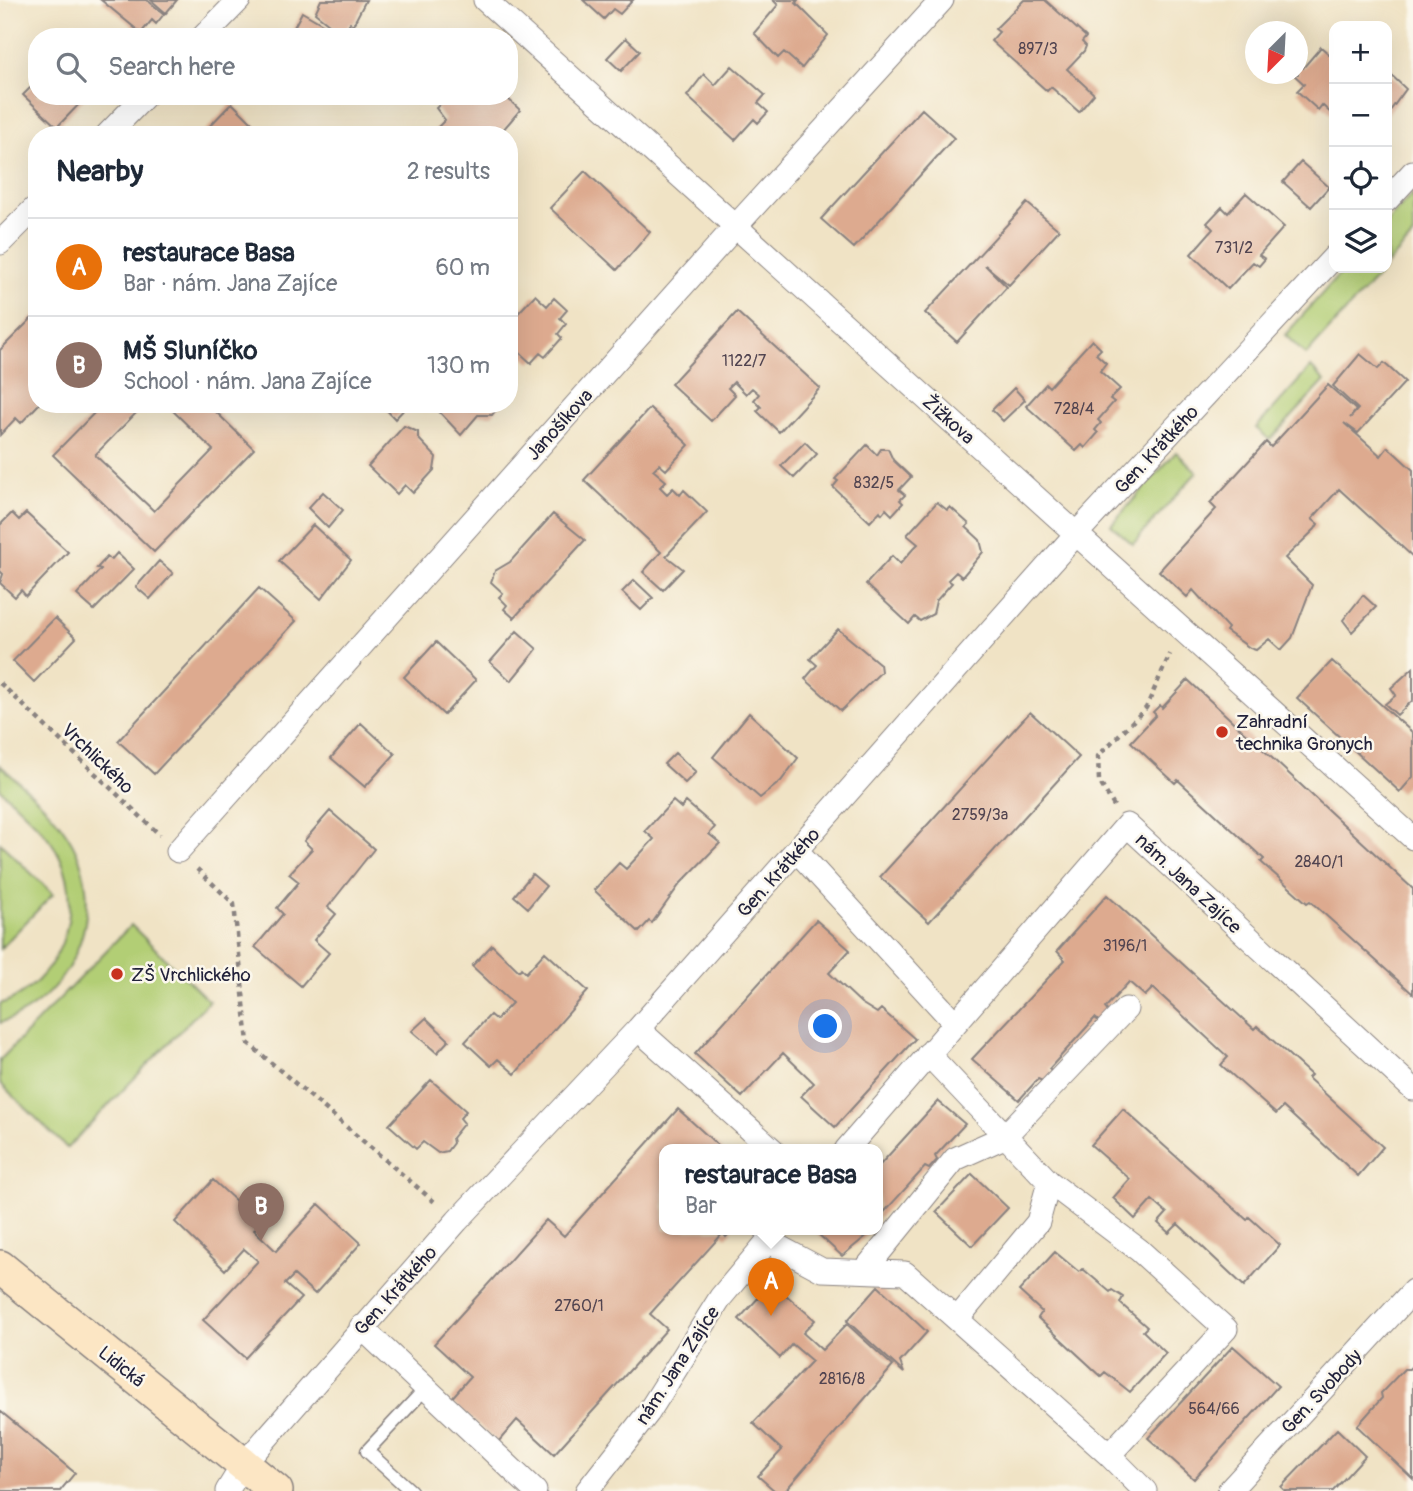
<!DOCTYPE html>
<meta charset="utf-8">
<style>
:root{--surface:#fff;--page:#f2f2f3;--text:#1f2937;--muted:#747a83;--line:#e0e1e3;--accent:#0b8043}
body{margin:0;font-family:Pangolin,sans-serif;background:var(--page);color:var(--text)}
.controls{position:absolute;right:21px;top:21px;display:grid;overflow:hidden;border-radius:14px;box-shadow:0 7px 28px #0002}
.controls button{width:63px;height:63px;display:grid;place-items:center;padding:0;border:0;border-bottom:2px solid var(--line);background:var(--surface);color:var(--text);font:35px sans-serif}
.compass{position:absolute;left:1245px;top:21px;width:63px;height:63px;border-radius:50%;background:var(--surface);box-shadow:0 7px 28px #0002;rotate:204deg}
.you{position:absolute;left:826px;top:1027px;width:24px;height:24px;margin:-18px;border:5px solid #fff;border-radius:50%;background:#1a73e8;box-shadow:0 0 0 10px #1a73e833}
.badge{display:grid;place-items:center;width:46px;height:46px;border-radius:50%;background:var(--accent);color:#fff;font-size:23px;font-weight:700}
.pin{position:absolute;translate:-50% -58px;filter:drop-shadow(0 2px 4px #0008)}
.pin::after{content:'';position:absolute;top:37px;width:24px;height:21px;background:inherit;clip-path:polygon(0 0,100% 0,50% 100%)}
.popup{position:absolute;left:659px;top:1144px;width:224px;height:91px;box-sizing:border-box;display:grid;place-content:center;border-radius:14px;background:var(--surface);filter:drop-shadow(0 2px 5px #0005);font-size:23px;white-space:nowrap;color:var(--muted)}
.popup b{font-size:26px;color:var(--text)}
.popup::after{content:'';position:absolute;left:50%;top:100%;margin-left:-14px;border:14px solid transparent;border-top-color:var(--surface)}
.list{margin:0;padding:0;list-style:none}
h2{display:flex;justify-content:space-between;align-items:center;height:91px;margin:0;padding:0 28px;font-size:30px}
h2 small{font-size:23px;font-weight:400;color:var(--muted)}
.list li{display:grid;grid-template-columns:46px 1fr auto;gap:21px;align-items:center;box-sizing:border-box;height:98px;padding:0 28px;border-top:2px solid var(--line)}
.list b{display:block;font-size:26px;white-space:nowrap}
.list p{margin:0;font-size:23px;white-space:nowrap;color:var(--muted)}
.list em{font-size:23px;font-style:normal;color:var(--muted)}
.icon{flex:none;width:38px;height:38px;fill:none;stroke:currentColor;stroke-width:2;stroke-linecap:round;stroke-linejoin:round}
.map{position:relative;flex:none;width:1413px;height:1491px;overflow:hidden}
.search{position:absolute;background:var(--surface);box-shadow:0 7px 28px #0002;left:28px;top:28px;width:490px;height:77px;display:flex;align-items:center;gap:18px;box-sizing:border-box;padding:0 24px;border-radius:28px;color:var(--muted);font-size:26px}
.panel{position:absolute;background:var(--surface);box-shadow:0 7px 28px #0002;left:28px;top:126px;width:490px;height:287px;border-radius:28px}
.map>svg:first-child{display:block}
</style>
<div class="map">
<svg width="1413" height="1491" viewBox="0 0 1413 1491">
<rect width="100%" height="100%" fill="#fbf7ec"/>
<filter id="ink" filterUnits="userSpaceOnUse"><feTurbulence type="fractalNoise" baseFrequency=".0143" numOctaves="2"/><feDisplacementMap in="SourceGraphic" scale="14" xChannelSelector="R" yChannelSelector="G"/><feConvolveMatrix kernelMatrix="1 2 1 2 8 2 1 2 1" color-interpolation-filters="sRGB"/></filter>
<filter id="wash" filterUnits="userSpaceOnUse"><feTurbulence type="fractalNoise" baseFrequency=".00686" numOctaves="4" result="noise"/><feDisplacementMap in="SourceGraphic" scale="28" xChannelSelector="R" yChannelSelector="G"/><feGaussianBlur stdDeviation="1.57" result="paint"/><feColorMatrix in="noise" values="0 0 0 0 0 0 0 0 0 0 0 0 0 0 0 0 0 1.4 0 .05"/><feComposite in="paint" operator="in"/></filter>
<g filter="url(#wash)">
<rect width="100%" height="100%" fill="#f0e3c5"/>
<path fill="#b2ce75" stroke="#6a7858" stroke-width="2" d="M1413 193V236L1387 265V222Z
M1345 268H1385L1306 355 1285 335Z
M1311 367 1325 381 1270 440 1256 428Z
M1176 452 1197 472 1133 544 1111 525Z
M0 765C21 785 47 805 64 830 113 899 79 996 0 1023V1004C58 985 86 912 60 857 47 830 21 810 0 789Z
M0 843 53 894 0 949Z
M131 925 209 1001 67 1148 0 1083V1060Z"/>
<g id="blocks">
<path fill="#ddaa8f" d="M101 0H147L164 14 156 24 152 20 141 33Z
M151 0H177L166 13Z
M321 0H366L353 25 350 23 343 35 315 13Z
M583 0H633L620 14 613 9 604 19Z
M773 0H798L796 3 828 35 802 68 784 52 778 58 754 33 778 5Z
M1024 0H1045L1086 37 1082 42 1086 46 1084 51 1067 69 1094 94 1079 112 1051 87 1047 91 991 41 999 32 995 29Z
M302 12 326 26 335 34 333 37H289Z
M626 38 640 51 621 71 607 58Z
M1321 47 1330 55 1334 50V116L1322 105 1318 110 1297 91 1304 84 1293 74H1298V63L1303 68Z
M732 66 765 95 758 103 768 112 758 123 754 119 735 140 687 96 704 74 715 85Z
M1387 71 1406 89 1387 115Z
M37 81V96H87L57 127 23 95Z
M448 96H505L520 110 502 131 505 135H430L445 120 436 108Z
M232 103 264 135H201Z
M922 109 954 138 854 248 821 219Z
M1301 162 1329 187 1311 207 1283 182Z
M585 171 650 232 617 270 550 208Z
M1246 193 1284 227 1259 255 1265 259 1259 266 1253 262 1228 289 1191 254 1213 229 1207 223 1222 207 1228 213Z
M1027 203 1059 230 1009 285 985 265 1007 287 957 342 925 313Z
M535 295 547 306 554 298 567 310 560 318 566 324 558 334 562 338 545 357 540 353 531 363 509 343V323Z
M737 312 820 388 779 432 757 411 761 407 754 400 759 394 752 388 746 394 734 382 728 388 735 395 711 421 671 384Z
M37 313 39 404 21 423 16 418 0 435V350Z
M1092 340 1101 349 1096 354 1106 363 1100 371 1120 389 1110 399 1114 402 1098 420 1101 423 1095 430 1098 433 1085 448 1082 445 1076 451 1026 406 1046 384 1049 387Z
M1360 354 1378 369 1384 363 1405 382 1358 433 1344 423 1381 456 1388 447 1413 470V557L1339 489 1312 519 1318 524 1315 529 1285 558 1312 585 1292 638 1281 650 1269 639 1256 650 1250 648 1226 631 1228 628 1193 590 1187 597 1159 571 1216 509 1210 503 1266 442 1271 447 1328 385 1356 410 1350 418 1358 409 1333 386Z
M1014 388 1025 400 1003 421 992 410Z
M103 404 143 406 95 455 154 511 213 450 166 404H208L254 449 154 552 53 455Z
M381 404H409L395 419Z
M432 404H497L498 407 492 415H478L461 435Z
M650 408 689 445 666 470 659 464 653 470 666 481 660 487 667 494 673 488 680 495 684 490 707 512 666 556 683 569 663 590 643 572 661 552 584 480Z
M404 426 418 432V438L436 457 434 470 413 493 405 485 397 494 368 466Z
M805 442 817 454 794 478 781 466Z
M867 445 877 455 881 449H888L893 460 911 477 899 490 905 495 900 500 903 503 892 515 886 509 882 514 880 511 870 522 833 487 838 481 835 479Z
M323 492 343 510 328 528 308 508Z
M937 502 947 510 950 507 969 524 966 527 980 540 983 552 962 577 956 572 948 580 952 583 936 601 933 614 920 621 915 617 909 624 866 584 892 556 900 564 913 549 918 544 907 535Z
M12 513 19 520 26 513 68 552 26 596 21 590 15 597 0 583 3 574 0 571V525Z
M553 514 585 540 514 618 504 609 507 605 499 597 503 593 491 582 495 571 510 562Z
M313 525 351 560 321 599 279 561Z
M117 553 134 569 94 610 77 595 101 569 97 568 107 557 111 560Z
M159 561 173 573 150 599 136 587Z
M634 580 653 598 641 610 622 592Z
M259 588 296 621 154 774 118 741Z
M1363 595 1376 607 1352 632 1343 620Z
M55 618 76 638 34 682 13 661Z
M838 629 880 664 881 672 841 711 805 679 817 665 810 659Z
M517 631 537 649 511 681 490 662Z
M436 642 476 680 444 715 404 677Z
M1332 661 1413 733V777L1400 792 1297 698Z
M1413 668V700L1397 715 1385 704 1396 695 1391 688Z
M1188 680 1413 889V994L1310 901 1307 903 1261 862 1264 859 1178 780 1175 783 1131 742 1156 715 1153 712 1160 705 1162 708Z
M1030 712 1079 757 929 922 880 877Z
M749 713 798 758 781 781 760 798 713 757Z
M361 723 395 754 365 787 331 758Z
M675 753 696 772 685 783 664 764Z
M673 801 681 808 686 802 715 827 709 834 720 843 680 884 652 923 649 921 639 932 594 890 619 863 626 869 654 839 645 831Z
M330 811 374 849 328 907 336 914 314 940 329 953 301 986 255 947 283 914 277 908 299 882 289 874 312 849 304 841Z
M532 874 546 886 528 908 514 896Z
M1107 895 1254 1029 1257 1026 1311 1075 1308 1078 1383 1147 1358 1176 1283 1107 1276 1114 1221 1065 1228 1057 1153 988 1145 996 1129 982 1105 1008 1109 1013 1101 1023 1095 1018 1049 1069 1053 1073 1045 1082 1038 1079 1019 1100 972 1059 1065 960 1057 951Z
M816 920 850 950 829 973 861 1003 877 1013 881 1009 915 1039 835 1127 801 1096 814 1083 783 1053 742 1097 695 1054Z
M492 945 519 971 521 968 526 973 545 952 588 991 515 1074 498 1059 491 1066 465 1042 490 1015 496 1020 512 1003 472 966Z
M426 1018 449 1040 437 1053 412 1031Z
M431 1080 466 1111 460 1118 464 1123 452 1138 453 1143 447 1151 438 1153 423 1142 416 1149 389 1125Z
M938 1101 965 1124 935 1156 937 1160 929 1169 925 1167 878 1219V1167Z
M678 1109 723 1150H664V1230H733L726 1237 723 1233 650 1314 667 1329 554 1454 517 1420 498 1442 450 1400 470 1377 434 1344 546 1220 564 1236Z
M1123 1109 1247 1220 1249 1217 1280 1245 1244 1286 1178 1224 1169 1233 1158 1223 1167 1213 1152 1200 1135 1219 1113 1198 1130 1179 1091 1145Z
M972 1174 1008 1208 972 1246 936 1212Z
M213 1180 260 1223 254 1230 276 1251 319 1204 361 1243 315 1294 294 1275 285 1284 301 1298 245 1358 203 1320 258 1261 244 1249 225 1270 175 1222Z
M820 1230H867L869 1234 842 1256 817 1233Z
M1055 1252 1079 1272 1083 1269 1110 1292 1112 1290 1123 1297 1120 1303 1147 1327 1143 1331 1166 1353 1130 1392 1105 1372 1101 1376 1038 1318 1042 1312 1019 1291Z
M772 1283 815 1320 803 1333 822 1350 847 1324 893 1366 785 1491H775L758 1476 782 1450 753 1423 812 1361 792 1344 780 1358 739 1319Z
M878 1286 927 1332 900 1362 904 1373 847 1321Z
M1233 1346 1278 1386 1194 1479 1148 1438Z
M1413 1365V1479L1357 1426 1382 1398 1381 1393 1404 1369H1409Z
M0 1411 75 1473 60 1491H0Z
M1337 1429 1365 1456 1333 1491H1285L1281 1487Z"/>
</g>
</g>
<g filter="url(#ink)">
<use href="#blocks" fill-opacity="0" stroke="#898280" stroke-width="2"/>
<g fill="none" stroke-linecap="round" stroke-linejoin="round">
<g stroke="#898280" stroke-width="15">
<path id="lane" d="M411 1491 367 1451 426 1388"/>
</g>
<g stroke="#898280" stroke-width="25">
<path id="street" d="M485 0 1413 838
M203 37 239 0
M107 135 145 96
M1387 200 1413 172
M0 243 37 206
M178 851 735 227 942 0
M797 851 955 1023
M638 1029 773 1150
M928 1054 1049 1182 1038 1222 958 1318
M846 1150 1127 825 1413 1089
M1049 1182 1139 1250 1226 1329 1109 1455
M864 1271 955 1159 1004 1137 1126 1009
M361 1327 535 1491
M227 1491 243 1465 457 1221 638 1029 1077 533 1334 257
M587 1491 648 1413 721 1297 768 1241 822 1270 905 1273 1109 1455 1145 1491
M1229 1491 1413 1291"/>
</g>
<g stroke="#898280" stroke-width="36">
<path id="secondary" d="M0 1267 276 1491"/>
</g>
<path stroke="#898280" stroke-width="4.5" stroke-dasharray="5 5" stroke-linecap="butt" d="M0 683 160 835
M1114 806 1099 781 1098 756 1146 708 1170 654
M197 869 234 904 248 1043 437 1204"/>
<use href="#lane" stroke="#fff" stroke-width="12"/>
<use href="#street" stroke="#fff" stroke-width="23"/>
<use href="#secondary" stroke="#fce6c4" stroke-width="33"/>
</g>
</g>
<g fill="#c8321e" stroke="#fbf7ec" stroke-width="2.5">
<circle cx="1222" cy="732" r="7"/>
<circle cx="117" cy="974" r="7"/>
</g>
<g text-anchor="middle" stroke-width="5" stroke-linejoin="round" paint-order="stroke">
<g font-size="16" fill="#514450">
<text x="1038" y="54">897/3</text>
<text x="1234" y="253">731/2</text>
<text x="744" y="366">1122/7</text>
<text x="1074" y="414">728/4</text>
<text x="874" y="488">832/5</text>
<text x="980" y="820">2759/3a</text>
<text x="1319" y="867">2840/1</text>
<text x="1125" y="951">3196/1</text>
<text x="579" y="1311">2760/1</text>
<text x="842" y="1384">2816/8</text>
<text x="1214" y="1414">564/66</text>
</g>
<g font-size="19" fill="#22223b" stroke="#fbf7ec">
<text transform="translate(949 419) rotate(42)" y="7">Žižkova</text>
<text transform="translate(559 424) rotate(-48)" y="7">Janošíkova</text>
<text transform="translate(1156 449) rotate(-47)" y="7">Gen. Krátkého</text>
<text transform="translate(98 758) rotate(44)" y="7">Vrchlického</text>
<text transform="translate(778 872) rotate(-48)" y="7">Gen. Krátkého</text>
<text transform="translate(1189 883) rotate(43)" y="7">nám. Jana Zajíce</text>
<text transform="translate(395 1290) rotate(-48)" y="7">Gen. Krátkého</text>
<text transform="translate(677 1365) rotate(-57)" y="7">nám. Jana Zajíce</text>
<text transform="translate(122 1366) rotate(39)" y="7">Lidická</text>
<text transform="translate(1321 1391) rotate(-47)" y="7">Gen. Svobody</text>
</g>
<g font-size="19" fill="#22223b" stroke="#fbf7ec" text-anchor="start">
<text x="1236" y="728">Zahradní<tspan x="1236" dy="22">technika Gronych</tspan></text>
<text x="131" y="981">ZŠ Vrchlického</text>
</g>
</g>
</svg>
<div class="controls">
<button>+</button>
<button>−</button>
<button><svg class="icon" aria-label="locate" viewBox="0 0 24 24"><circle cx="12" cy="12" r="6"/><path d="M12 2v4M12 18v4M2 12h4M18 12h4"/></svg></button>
<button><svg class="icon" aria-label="layers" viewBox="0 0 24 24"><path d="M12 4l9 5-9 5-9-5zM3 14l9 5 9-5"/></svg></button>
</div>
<svg class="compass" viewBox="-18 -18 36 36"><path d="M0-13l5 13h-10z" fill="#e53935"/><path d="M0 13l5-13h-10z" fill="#747a83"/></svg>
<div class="you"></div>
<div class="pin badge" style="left:771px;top:1316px;background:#e8710a">A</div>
<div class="popup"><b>restaurace Basa</b>Bar</div>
<div class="pin badge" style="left:261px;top:1241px;background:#8d6e63">B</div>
<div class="search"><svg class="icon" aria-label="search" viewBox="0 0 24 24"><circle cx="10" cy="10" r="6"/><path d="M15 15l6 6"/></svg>Search here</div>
<section class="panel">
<h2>Nearby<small>2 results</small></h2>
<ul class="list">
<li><span class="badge" style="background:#e8710a">A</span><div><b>restaurace Basa</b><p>Bar · nám. Jana Zajíce</p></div><em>60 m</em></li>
<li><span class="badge" style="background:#8d6e63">B</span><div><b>MŠ Sluníčko</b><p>School · nám. Jana Zajíce</p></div><em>130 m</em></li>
</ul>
</section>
</div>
